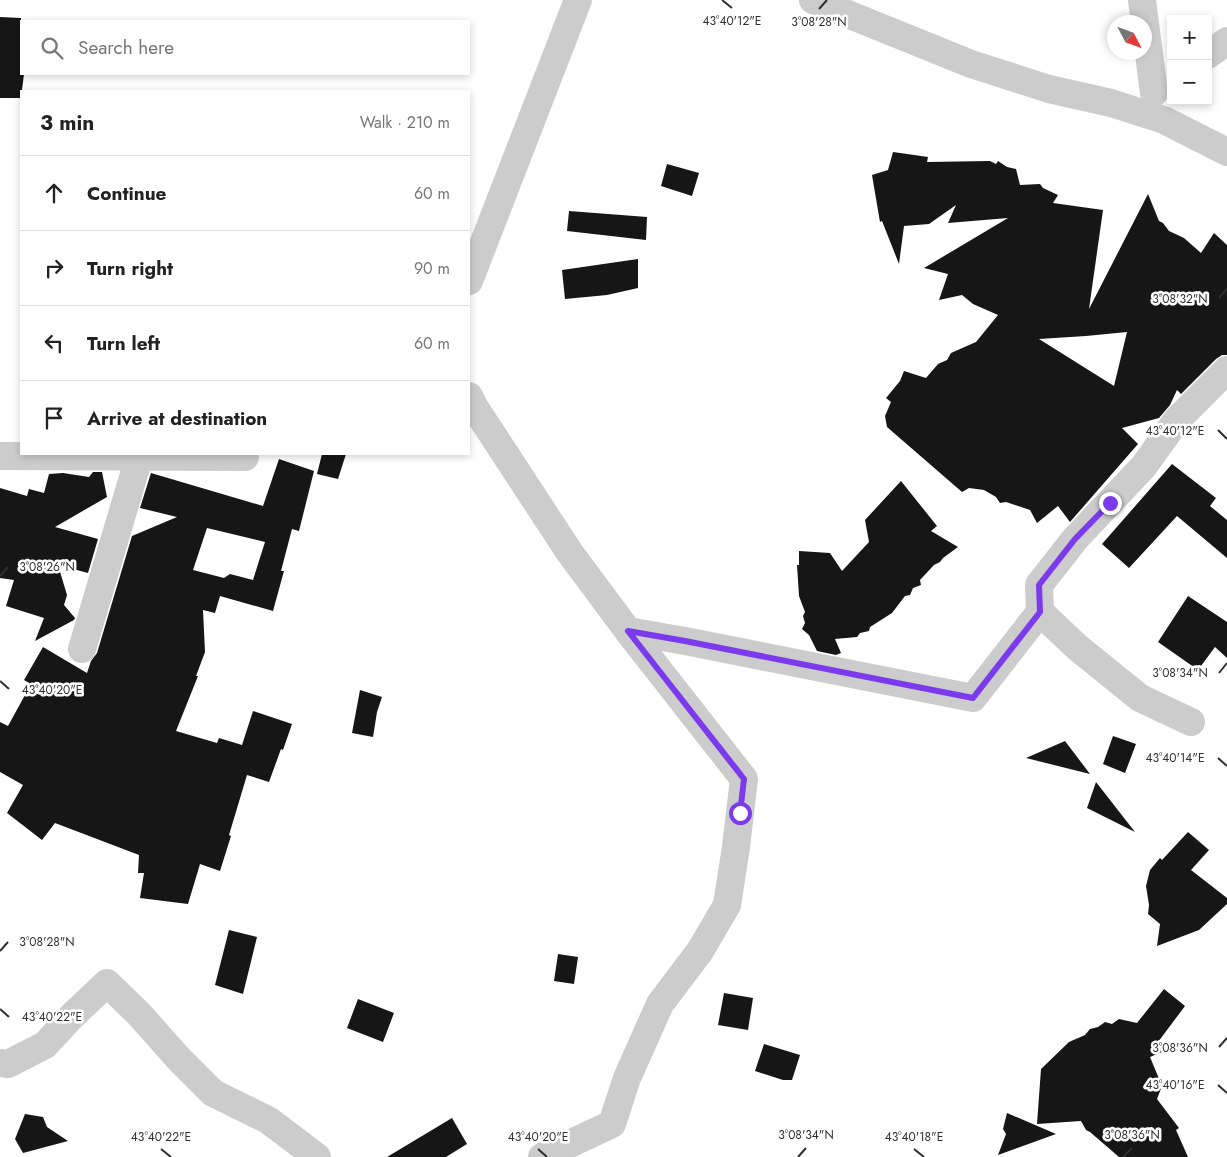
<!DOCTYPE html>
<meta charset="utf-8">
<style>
:root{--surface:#fff;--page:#f6f6f6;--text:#222;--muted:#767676;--line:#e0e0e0}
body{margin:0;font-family:Jost,sans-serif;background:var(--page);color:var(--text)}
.controls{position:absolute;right:15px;top:15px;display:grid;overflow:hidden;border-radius:0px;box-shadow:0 2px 8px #0003}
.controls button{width:45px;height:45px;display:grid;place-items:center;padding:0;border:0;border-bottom:1px solid var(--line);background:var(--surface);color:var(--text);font:25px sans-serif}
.compass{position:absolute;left:1107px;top:15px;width:45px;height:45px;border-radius:50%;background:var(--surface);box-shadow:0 2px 8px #0003;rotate:131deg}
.stop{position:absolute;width:15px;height:15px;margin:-11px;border:4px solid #7c3aed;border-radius:50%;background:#fff}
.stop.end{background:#7c3aed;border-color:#fff;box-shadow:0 1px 5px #0008}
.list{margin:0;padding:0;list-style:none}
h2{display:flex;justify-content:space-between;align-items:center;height:65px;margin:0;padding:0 20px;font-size:21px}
h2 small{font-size:16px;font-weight:400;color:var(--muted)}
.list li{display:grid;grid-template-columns:32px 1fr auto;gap:15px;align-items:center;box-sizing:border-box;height:75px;padding:0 20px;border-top:1px solid var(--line)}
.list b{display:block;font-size:19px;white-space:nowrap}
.list em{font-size:16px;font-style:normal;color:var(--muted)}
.icon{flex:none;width:28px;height:28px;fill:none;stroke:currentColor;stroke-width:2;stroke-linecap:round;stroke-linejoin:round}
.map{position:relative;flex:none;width:1227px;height:1157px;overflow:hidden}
.search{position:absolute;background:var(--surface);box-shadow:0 2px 8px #0003;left:20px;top:20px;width:450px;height:55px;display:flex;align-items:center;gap:12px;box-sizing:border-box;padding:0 18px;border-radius:0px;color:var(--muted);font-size:19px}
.panel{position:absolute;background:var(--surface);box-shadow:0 2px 8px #0003;left:20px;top:90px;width:450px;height:365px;border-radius:0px}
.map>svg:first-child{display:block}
</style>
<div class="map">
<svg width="1227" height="1157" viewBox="0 0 1227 1157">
<rect width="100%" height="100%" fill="#fff"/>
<path fill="#161616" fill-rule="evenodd" d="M0 17 21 18V74H24L21 98H0Z
M893 152 928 157 927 162 990 161 996 164 998 161 1007 167 1016 169 1020 185 1040 184 1043 188 1058 195 1053 203 1103 210 1089 309 1148 194 1159 221 1163 223 1169 231 1184 238 1201 253 1214 233 1227 245V355H1222L1216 359 1181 394 1177 390 1170 405 1159 418 1122 428 1138 444 1070 522 1058 506 1037 523 1030 510 1006 502 1000 503 996 497 984 490 969 488 962 492 887 427 885 416 891 402 886 398 900 381 904 371 926 378 938 364 947 360 951 353 976 342 998 315 973 304 962 295 939 300 948 274 924 268 1008 218 948 223 956 205 929 224 904 226 899 264 882 221 880 222 872 175 888 170ZM1127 332 1114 386 1039 339 1086 336Z
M667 164 699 173 692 196 661 186Z
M569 211 647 217 646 240 567 231Z
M638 259V288L607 295 565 299 562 270Z
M322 454H346L338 479 317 474Z
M279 459 314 471 299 531 292 529 281 571H284L273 611 220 596 215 613 203 610 205 652 196 676H198L176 731 217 743 219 738 242 745 253 711 292 724 283 750 281 749 269 782 247 775 229 835 231 836 220 871 200 864 188 904 140 898 144 873H138L139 855 55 823 42 840 7 813 23 785 0 772V722L8 726 31 684 24 680 43 647 87 673 91 661 97 653 132 536 177 517 140 508 151 473 263 506ZM207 528 265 542 253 580 230 574 224 578 193 570Z
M1172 464 1216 498 1210 506 1227 520V558L1177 516 1129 568 1102 544Z
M93 472H102L107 497 55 527 98 539 88 573 58 565 67 595 64 605 75 618 74 620 35 641 44 618 6 606 14 580 0 578V488L27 496 29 489 44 493 49 474 63 473 89 477Z
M901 481 937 526 931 531 958 547 943 558 940 562 934 565 920 580 921 585 913 588 910 595 905 596 892 613 870 627 869 631 860 633 857 637 835 639 841 653 836 655 817 651 809 635 802 629 805 623 803 616 805 612 799 596 797 565H799V551L830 553 842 571 869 542 865 520Z
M1188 596 1227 622V658L1215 647 1198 670 1158 642Z
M360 690 382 697 377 712 373 737 352 733Z
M1113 736 1136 744 1125 773 1103 764Z
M1065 741 1090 774 1026 758Z
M1096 782 1135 832 1087 808Z
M1188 832 1209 850 1191 870 1227 898V904L1199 930 1157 946 1160 924 1148 914 1149 905 1146 886 1150 870 1160 858 1162 860Z
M229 930 257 937 243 994 215 985Z
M558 954 578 957 574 984 554 981Z
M1164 989 1185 1006 1158 1042 1162 1052 1150 1057 1162 1086 1157 1099 1179 1128 1176 1130 1188 1157H1119L1090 1132 1086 1130 1081 1121 1037 1124 1041 1069 1069 1042 1085 1035 1090 1029 1098 1027 1105 1022 1112 1024 1119 1019 1137 1023Z
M724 993 753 998 748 1030 718 1025Z
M358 999 394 1013 383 1042 347 1028Z
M764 1044 800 1055 792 1080H783L755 1071Z
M1007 1113 1056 1134 998 1155 1006 1134 1003 1129Z
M25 1114 43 1117 47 1127 68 1141 23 1153 15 1139Z
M452 1118 467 1144 446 1157H387Z"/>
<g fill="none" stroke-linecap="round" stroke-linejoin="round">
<path stroke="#ccc" stroke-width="28" d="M813 0 971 64 1049 89 1111 103 1164 120 1227 152
M1142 0 1154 93
M1208 55 1227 41
M469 281 578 0
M469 396 475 408 570 553 628 631 685 641 973 698 1040 612
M0 456 245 457
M82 649 140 454
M1191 722 1140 698 1077 647 1040 612 1039 585 1075 539 1144 466 1176 421 1227 370
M0 1063 8 1064 45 1045 72 1016 107 983 139 1014 178 1058 213 1093 268 1120 317 1157
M542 1157 612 1124 627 1078 660 1004 700 951 727 905 736 847 744 779 628 631"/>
</g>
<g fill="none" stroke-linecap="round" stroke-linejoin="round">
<path stroke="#7c3aed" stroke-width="6" d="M740 813 744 779 628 631 685 641 973 698 1040 612 1039 585 1075 539 1110 503"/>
</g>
<path fill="none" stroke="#2f2f2f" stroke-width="2" d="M722 0 732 8M819 9 827 0M1219 298 1227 289M1218 430 1227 439M0 576 8 567M1219 673 1227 663M0 681 9 689M1218 758 1227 766M0 951 8 942M0 1009 9 1017M1219 1047 1227 1038M1218 1085 1227 1093M161 1149 171 1157M538 1149 547 1157M914 1149 924 1157M798 1157 806 1148M1123 1157 1132 1148"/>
<g font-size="12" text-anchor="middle" fill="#2f2f2f" stroke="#fff" stroke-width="5" stroke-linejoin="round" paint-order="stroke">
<text x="732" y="25">43°40'12"E</text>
<text x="819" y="26">3°08'28"N</text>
<text x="1180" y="303">3°08'32"N</text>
<text x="1175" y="435">43°40'12"E</text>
<text x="47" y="571">3°08'26"N</text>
<text x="1180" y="677">3°08'34"N</text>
<text x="52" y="694">43°40'20"E</text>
<text x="1175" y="762">43°40'14"E</text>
<text x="47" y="946">3°08'28"N</text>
<text x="52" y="1021">43°40'22"E</text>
<text x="1180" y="1052">3°08'36"N</text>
<text x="1175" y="1089">43°40'16"E</text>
<text x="806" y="1139">3°08'34"N</text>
<text x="1132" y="1139">3°08'36"N</text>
<text x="161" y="1141">43°40'22"E</text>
<text x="538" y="1141">43°40'20"E</text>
<text x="914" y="1141">43°40'18"E</text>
</g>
</svg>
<div class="controls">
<button>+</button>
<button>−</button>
</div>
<svg class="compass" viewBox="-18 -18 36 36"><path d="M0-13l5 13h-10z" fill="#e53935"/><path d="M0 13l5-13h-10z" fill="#767676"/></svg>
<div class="stop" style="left:740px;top:813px"></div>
<div class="stop end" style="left:1110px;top:503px"></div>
<div class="search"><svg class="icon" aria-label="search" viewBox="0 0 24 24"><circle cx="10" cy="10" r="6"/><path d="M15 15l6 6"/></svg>Search here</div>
<section class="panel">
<h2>3 min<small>Walk · 210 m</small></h2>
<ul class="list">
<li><svg class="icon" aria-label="ahead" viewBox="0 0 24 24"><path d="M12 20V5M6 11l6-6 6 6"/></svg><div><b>Continue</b></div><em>60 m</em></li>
<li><svg class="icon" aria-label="right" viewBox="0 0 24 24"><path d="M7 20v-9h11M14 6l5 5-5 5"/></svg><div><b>Turn right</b></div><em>90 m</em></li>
<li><svg class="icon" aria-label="left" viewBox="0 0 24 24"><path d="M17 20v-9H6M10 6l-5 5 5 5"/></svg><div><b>Turn left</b></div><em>60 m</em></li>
<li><svg class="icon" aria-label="arrive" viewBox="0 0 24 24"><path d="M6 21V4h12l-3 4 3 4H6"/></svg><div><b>Arrive at destination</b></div></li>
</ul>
</section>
</div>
